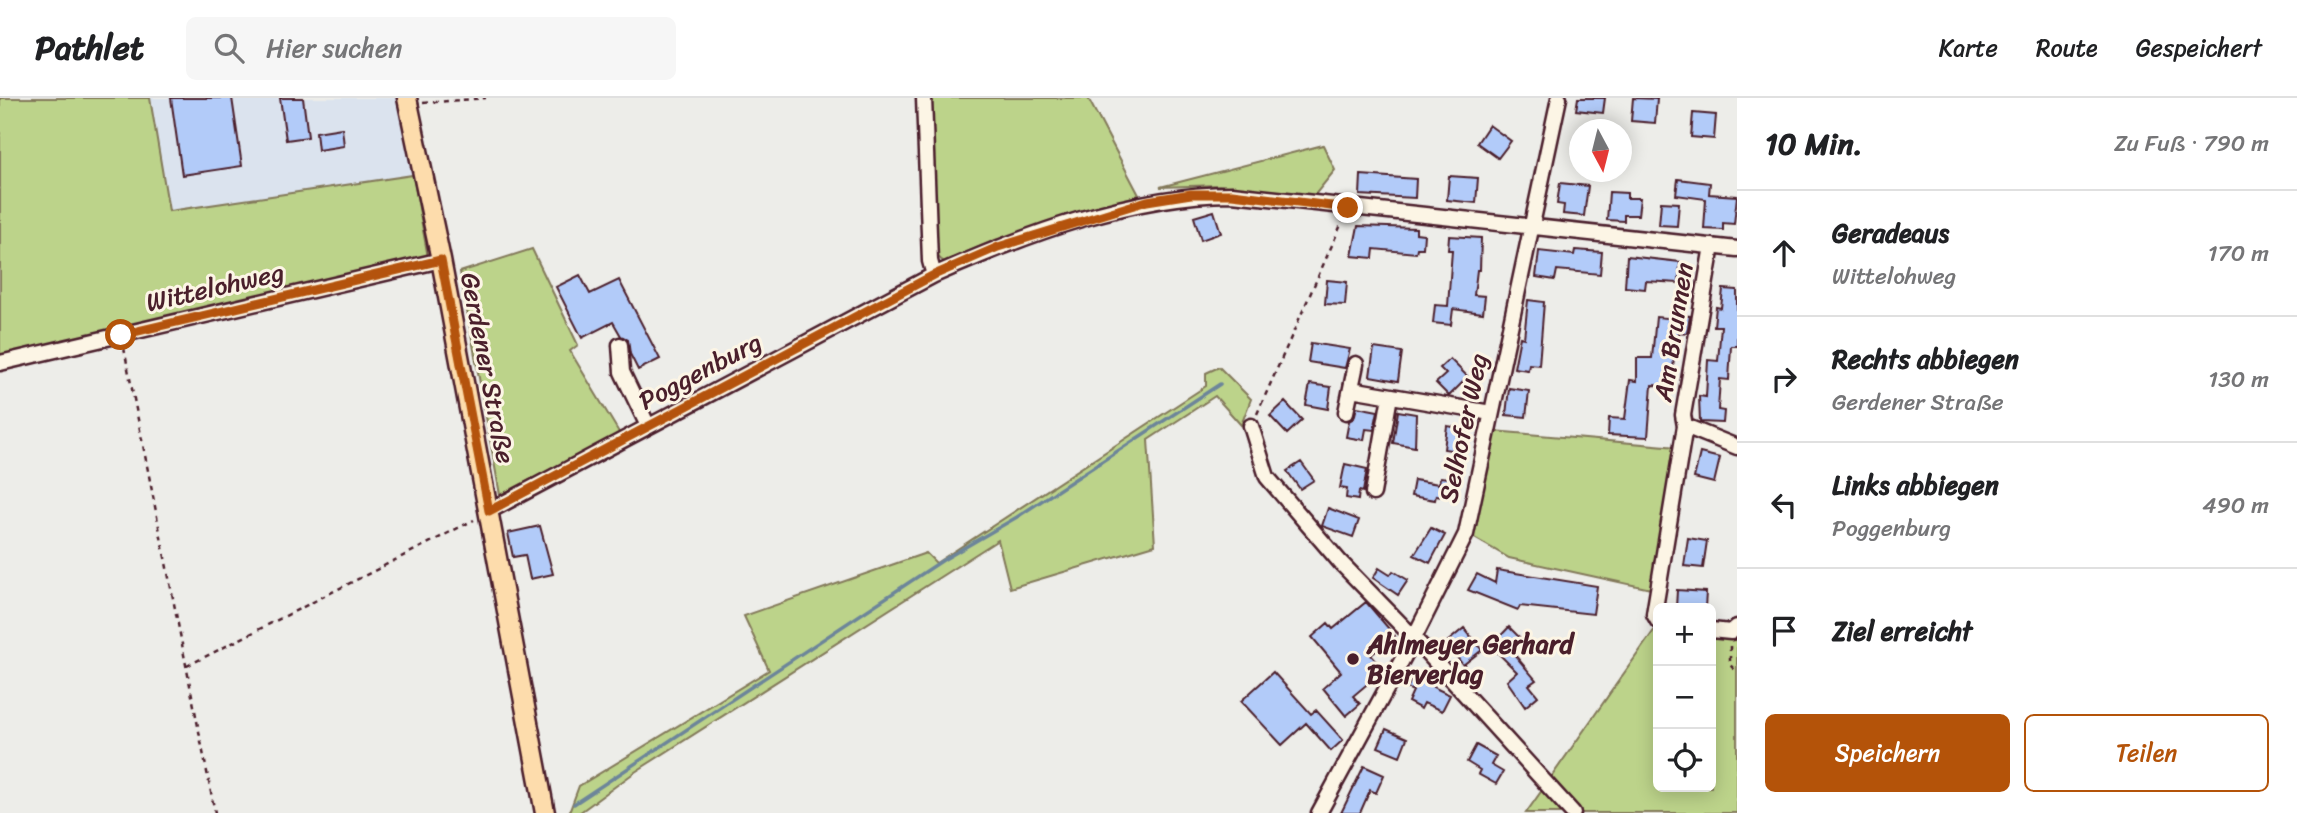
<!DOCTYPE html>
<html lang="de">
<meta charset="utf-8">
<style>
:root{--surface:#fff;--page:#f6f6f6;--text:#202124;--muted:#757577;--line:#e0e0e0;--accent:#b45309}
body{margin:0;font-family:Sriracha,sans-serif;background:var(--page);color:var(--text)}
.controls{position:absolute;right:21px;bottom:21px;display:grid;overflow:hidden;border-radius:10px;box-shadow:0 4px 18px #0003}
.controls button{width:63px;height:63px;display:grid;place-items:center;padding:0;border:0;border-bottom:2px solid var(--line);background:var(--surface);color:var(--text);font:35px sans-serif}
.compass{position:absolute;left:1569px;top:21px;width:63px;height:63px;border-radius:50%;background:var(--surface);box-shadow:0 4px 18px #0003;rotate:173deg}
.stop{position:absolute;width:21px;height:21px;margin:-16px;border:5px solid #b45309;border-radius:50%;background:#fff}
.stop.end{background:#b45309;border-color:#fff;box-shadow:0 2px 7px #0008}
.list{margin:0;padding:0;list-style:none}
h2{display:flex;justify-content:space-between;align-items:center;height:91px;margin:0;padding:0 28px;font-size:30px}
h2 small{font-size:23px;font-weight:400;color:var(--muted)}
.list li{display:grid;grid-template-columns:46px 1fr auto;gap:21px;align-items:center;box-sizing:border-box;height:126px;padding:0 28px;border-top:2px solid var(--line)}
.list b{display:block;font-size:26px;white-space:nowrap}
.list p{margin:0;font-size:23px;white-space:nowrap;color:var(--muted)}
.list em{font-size:23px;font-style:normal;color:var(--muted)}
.actions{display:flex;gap:14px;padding:21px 28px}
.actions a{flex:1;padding:16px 0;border:2px solid var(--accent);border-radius:10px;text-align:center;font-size:24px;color:var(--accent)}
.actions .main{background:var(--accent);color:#fff}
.icon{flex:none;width:38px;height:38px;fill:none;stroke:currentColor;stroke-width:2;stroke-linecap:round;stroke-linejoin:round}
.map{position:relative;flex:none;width:1737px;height:715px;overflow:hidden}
header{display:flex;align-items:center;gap:42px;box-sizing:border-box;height:98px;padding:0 35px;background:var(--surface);border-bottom:2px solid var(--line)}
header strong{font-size:33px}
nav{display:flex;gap:38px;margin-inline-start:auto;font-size:24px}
.search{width:490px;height:63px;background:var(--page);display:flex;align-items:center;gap:18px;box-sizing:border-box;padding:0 24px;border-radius:10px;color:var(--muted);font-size:26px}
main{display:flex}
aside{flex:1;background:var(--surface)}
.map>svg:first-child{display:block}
</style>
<header>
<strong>Pathlet</strong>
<div class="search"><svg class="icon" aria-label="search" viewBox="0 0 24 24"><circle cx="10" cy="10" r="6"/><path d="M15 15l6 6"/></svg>Hier suchen</div>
<nav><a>Karte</a><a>Route</a><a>Gespeichert</a></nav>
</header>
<main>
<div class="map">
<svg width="1737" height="715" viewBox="0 0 1737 715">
<rect width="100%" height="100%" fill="#edede9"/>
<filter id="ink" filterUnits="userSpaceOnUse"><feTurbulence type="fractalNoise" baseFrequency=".0143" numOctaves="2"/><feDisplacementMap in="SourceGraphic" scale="14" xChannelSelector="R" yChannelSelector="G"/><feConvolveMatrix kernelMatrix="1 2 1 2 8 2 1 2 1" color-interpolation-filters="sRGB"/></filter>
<g filter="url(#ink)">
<path fill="#dbe3ee" d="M150 0H399L413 77 169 113Z"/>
<path fill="#bcd38a" stroke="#83795a" stroke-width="2" d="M0 0H150L169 113 413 77 429 165 0 258Z
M927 0H1088L1139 97 995 142 944 164 938 159Z
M1323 47 1335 72 1314 98 1219 87 1160 89Z
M532 151 578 247 570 253 620 336 500 397 460 174Z
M1219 269 1251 301 1241 327 1215 298 1148 342 1155 447 1010 490 998 442 635 674 579 715H569L579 688 769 572 744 518 926 455 936 465 1206 288V275Z
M1493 333 1677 349 1651 491 1509 460 1471 438Z
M1655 531H1658V689H1711V537L1737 540V715H1526Z"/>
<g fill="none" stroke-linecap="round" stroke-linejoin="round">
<path stroke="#6c859a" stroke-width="3.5" d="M574 706 943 462 1017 419 1220 286"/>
</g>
<path fill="#b2cbf9" stroke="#4a1f2b" stroke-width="2" d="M171 0H232L242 68 182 77Z
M280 0H303L308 39 286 42Z
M1578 0H1605L1603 15 1576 12Z
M1633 0 1657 1 1655 25 1631 23Z
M1693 15 1716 17 1714 41 1691 39Z
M1489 27 1511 43 1498 60 1477 45Z
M342 30 344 48 318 52 316 34Z
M1361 77 1416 81 1415 100 1360 97Z
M1449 78 1478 80 1476 105 1447 102Z
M1678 81 1710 85 1709 96 1737 98 1734 126 1723 125V132L1704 131 1706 101 1676 97Z
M1560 85 1588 88 1584 118 1563 116 1564 107 1557 106Z
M1609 94 1627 95V100H1640L1638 117H1624V123L1607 122Z
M1661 104 1679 105 1677 128 1659 127Z
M1214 113 1221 135 1201 142 1194 119Z
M1358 128 1416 130V135L1424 136 1423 150H1417L1416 155 1374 151 1373 160 1352 158Z
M1449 138 1481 140 1480 172H1477L1474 197 1485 198 1483 215 1453 211 1451 227 1433 225 1435 207 1448 208 1452 152H1448Z
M1575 152 1602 154 1600 176 1557 172 1555 182 1536 179 1539 153 1574 157Z
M1627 158 1680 164 1679 185 1646 183 1645 191 1625 189Z
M580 177 590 196 619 182 660 261 638 272 630 256 628 242 621 238 613 224 582 240 556 189Z
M1327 182 1347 184 1345 207 1325 206Z
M1723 191 1737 192V248H1731L1729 282 1720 281 1718 312 1724 313 1723 325 1700 324 1699 298 1706 299 1708 262 1718 263 1721 228H1714L1716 209 1721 210Z
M1528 202 1544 204 1539 267 1529 266 1528 272 1514 270 1520 239 1524 240Z
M1678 217 1690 218 1687 235 1679 234 1678 244H1674L1673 288 1652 287 1648 339 1608 337 1609 320 1625 321 1630 282 1637 283V260H1652L1656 219 1678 221Z
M1311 245 1350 251 1345 270 1308 264Z
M1374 250 1402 254 1398 283 1370 278Z
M1450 261 1468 279 1449 298 1436 285 1446 276 1440 270Z
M1310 286 1331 289 1328 311 1306 307Z
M1509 290 1529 293 1526 319 1506 317Z
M1285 304 1302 322 1287 336 1270 318Z
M1357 309 1378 313 1374 332 1366 331 1364 342 1346 339 1349 323 1354 320Z
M1398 313 1416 316 1415 349 1393 345Z
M1447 328 1468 331 1465 354 1444 351Z
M1700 355 1720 360 1714 385 1694 380Z
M1301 364 1314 382 1300 391 1287 373Z
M1345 366 1367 371 1363 394 1359 393 1358 402 1346 400 1347 391 1340 390Z
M1440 379 1457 381 1454 400 1436 397 1435 402 1411 398 1414 382 1439 386Z
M1328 410 1359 422 1353 439 1322 428Z
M540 428 553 476 530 481 525 457 513 459 508 435Z
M1431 430 1445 437 1430 465 1414 457Z
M1688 440 1707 443 1703 470 1684 468Z
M1379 470 1390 477 1393 473 1408 482 1398 497 1373 480Z
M1497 472 1597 488 1593 516 1520 508 1518 512 1468 492 1477 476 1495 485Z
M1677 492 1706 494 1705 510H1676Z
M1366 504 1395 538 1371 557 1384 572 1353 598 1360 606 1346 618 1323 590 1341 574 1312 539 1328 525 1333 531Z
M1509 529 1524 544 1513 555 1536 582 1529 587 1538 598 1525 609 1507 583 1517 574 1491 548Z
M1464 530 1482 552 1463 567 1446 545Z
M1273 574 1311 616 1316 612 1343 642 1331 653 1306 625 1282 647 1241 603Z
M1423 574 1437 580 1433 589 1450 597 1442 613 1424 605 1421 611 1408 604 1413 593 1407 590 1415 575 1421 578Z
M1386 631 1407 640 1400 658 1378 649Z
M1476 647 1496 658 1491 667 1503 674 1496 686 1478 676 1480 672 1467 664Z
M1364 668 1384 677 1376 695 1370 692 1360 715H1341Z"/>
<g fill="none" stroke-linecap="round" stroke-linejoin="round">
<g stroke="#4a1f2b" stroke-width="19">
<path id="minor" d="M924 0 930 163 934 177
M1712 148 1683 317 1685 328 1737 349
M620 247 622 274 648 328
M0 265 441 162
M1351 291 1491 315
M1346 314 1356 266
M1251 328 1267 379 1340 464 1414 540 1573 715
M1373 395 1390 298
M489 413 934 177C1027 136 1130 97 1232 96L1737 151
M1658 523 1654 516 1685 328
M1711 532 1731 534 1737 529
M1319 715 1414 540 1466 436 1559 0"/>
</g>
<g stroke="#4a1f2b" stroke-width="23">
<path id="major" d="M407 0 441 162 545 715"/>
</g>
<path stroke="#4a1f2b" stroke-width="2.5" stroke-dasharray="5 5" stroke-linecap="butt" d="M423 5 486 0
M124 250 215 715
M1257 316 1344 120
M1730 548V567L1737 574
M187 568 474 422"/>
<use href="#minor" stroke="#fcf5e5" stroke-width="14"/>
<use href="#major" stroke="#fddcac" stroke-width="18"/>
</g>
</g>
<g fill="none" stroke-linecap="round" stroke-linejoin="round" filter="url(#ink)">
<path stroke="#b45309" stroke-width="9" d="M121 237 441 162 489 413 934 177 998 149 1147 103 1191 96H1232L1348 110"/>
</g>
<circle fill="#4a1f2b" stroke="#fcf5e5" stroke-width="2.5" cx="1353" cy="561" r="7"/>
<g text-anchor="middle" stroke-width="6" stroke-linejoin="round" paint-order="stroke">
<g font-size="26" fill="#4a1f2b" stroke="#fcf5e5">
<text transform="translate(215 189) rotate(-13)" y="9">Wittelohweg</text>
<text transform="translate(1673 234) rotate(-81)" y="9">Am Brunnen</text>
<text transform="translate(488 270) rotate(79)" y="9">Gerdener Straße</text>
<text transform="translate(700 273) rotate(-28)" y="9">Poggenburg</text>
<text transform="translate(1463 330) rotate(-78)" y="9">Selhofer Weg</text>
</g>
<g font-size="26" font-weight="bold" fill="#4a1f2b" stroke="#fcf5e5" text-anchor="start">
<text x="1367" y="555">Ahlmeyer Gerhard<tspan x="1367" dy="30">Bierverlag</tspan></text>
</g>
</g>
</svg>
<div class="controls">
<button>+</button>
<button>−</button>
<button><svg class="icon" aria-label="locate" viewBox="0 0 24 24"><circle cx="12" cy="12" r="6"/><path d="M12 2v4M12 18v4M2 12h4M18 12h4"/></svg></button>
</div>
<svg class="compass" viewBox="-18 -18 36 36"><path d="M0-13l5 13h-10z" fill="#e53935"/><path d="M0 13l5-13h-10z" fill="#757577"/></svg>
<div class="stop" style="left:121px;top:237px"></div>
<div class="stop end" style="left:1348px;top:110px"></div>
</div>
<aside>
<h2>10 Min.<small>Zu Fuß · 790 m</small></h2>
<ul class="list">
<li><svg class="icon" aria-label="ahead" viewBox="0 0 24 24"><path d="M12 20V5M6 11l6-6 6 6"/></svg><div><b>Geradeaus</b><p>Wittelohweg</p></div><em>170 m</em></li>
<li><svg class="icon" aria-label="right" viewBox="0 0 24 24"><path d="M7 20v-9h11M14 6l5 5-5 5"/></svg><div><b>Rechts abbiegen</b><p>Gerdener Straße</p></div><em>130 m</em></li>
<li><svg class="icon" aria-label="left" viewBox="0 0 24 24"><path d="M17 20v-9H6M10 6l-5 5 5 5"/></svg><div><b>Links abbiegen</b><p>Poggenburg</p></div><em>490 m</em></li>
<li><svg class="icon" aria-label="arrive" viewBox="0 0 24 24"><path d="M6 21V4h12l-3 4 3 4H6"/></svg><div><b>Ziel erreicht</b></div></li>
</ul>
<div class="actions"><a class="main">Speichern</a><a>Teilen</a></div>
</aside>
</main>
